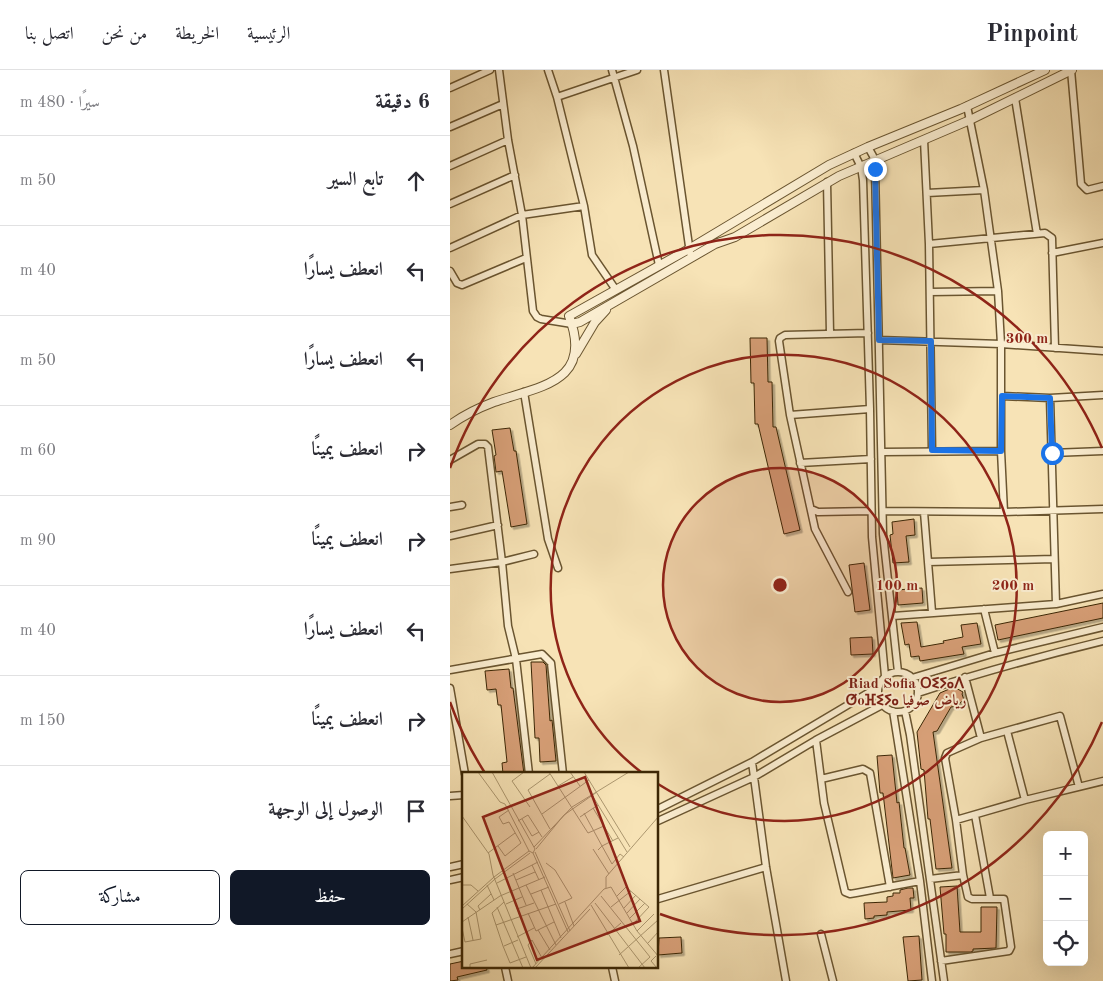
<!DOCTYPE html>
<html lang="ar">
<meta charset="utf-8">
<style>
:root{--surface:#fff;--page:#f7f7f7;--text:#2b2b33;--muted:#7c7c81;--line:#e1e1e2;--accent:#111827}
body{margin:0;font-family:"Old Standard TT",Amiri,"Noto Sans Tifinagh",serif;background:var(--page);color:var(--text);direction:rtl}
.controls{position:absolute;right:15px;bottom:15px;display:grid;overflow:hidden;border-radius:8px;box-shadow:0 5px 20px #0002}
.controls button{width:45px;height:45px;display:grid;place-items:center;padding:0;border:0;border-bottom:1px solid var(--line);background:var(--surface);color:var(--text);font:25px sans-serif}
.stop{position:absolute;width:15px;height:15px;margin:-11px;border:4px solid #1a73e8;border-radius:50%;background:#fff}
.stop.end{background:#1a73e8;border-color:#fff;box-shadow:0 1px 5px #0008}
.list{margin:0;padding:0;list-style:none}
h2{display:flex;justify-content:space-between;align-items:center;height:65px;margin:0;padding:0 20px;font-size:21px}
h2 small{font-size:16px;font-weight:400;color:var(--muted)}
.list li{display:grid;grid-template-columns:32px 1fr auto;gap:15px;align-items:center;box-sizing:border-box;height:90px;padding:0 20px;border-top:1px solid var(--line)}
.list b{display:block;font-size:19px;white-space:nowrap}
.list em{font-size:16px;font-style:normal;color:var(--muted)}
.actions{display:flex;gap:10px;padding:15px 20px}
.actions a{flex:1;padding:11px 0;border:1px solid var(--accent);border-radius:8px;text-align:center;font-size:18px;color:var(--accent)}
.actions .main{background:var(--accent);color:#fff}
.icon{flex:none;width:28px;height:28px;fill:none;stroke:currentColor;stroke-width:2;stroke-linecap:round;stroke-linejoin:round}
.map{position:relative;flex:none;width:653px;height:911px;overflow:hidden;direction:ltr}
header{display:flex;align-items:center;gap:30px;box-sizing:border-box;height:70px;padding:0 25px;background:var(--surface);border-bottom:1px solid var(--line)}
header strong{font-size:24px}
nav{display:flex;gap:28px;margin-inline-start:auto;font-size:18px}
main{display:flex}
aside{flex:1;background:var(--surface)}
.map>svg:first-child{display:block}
</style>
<header>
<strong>Pinpoint</strong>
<nav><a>الرئيسية</a><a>الخريطة</a><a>من نحن</a><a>اتصل بنا</a></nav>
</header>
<main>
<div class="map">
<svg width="653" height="911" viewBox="0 0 653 911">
<defs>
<filter id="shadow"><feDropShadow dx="2.5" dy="2.5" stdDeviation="0" flood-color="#0004"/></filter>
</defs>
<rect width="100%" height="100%" fill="#f7e3b6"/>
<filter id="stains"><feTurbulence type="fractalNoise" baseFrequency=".004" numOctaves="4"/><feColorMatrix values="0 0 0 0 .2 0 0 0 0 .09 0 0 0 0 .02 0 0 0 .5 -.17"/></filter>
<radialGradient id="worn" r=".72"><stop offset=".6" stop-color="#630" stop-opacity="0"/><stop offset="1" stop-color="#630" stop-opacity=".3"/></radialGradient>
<path fill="#d79f77" stroke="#3b2604" filter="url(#shadow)" d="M300 268H317L318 312H322L323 357H326L350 460 334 464 308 354H305L304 313H301Z
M60 358 64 381H66L77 454 61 457 52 401 46 402 44 386 46 385 42 360Z
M464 449 465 465 456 466 459 492 443 493 440 465 443 464 442 452Z
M414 493 420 540 405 542 399 495Z
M472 518 473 533 448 535 447 520Z
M653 533V548L548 570 545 555Z
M467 552 471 577 494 573 493 571 513 567 511 555 527 553 531 574 512 577 514 584 470 591 469 586 461 587 459 574 455 575 451 553Z
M422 567 423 584 401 585 400 568Z
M81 592H93L96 595 100 651 102 650 106 691 90 692 89 668H85Z
M59 599 61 618H63L74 704H53L52 693 57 692 51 635H48L46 619 37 620 35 601Z
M504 617 513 622 512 624 514 630 511 632 508 636 501 637 487 661 483 662 502 798 486 799 480 749H478L474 700 471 699 467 662 490 623Z
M442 685 447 733 449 732 454 778H455L460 805 443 808 433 723H430L427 686Z
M507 816 510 862H531V837H547L546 878 523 879V881L521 882H496V864H494L490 817Z
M458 818H463L464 828H460L461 840 437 842V845L424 846V848L415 849 414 833 437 832V827L443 826V823H450V820Z
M469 866 472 910 458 911 453 867Z
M231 867 232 883 208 885 209 868Z
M14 891V897H36L37 900 7 907 8 910 0 911V894Z"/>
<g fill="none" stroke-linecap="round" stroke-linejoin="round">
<g stroke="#6a5530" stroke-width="9">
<path id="minor" d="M49 0 58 70 72 145 83 241 87 247 91 249 122 254
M98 0 107 27 134 136 142 185 166 220
M162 0 183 76 209 195
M214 0 240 183
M621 0 631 114 637 120 653 116
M0 18 40 0
M107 27 187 0
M565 28 587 164
M517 36 534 120 548 221 551 274V381L554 442
M0 57 53 34
M474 70 479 174 482 380
M418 77 423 86 425 99 433 464 448 602
M404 83 411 97 413 110 420 339 422 467 435 606
M0 96 58 70
M377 112 380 263
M477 123 534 120
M0 134 65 105
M479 174 595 163 602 168 605 278
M0 178 72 145 134 136
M602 183 653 173
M0 201 7 213 12 215 76 188
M480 222 548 221
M429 270 551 274 653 281
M74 322 98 469 108 498
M552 326 600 328 653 325
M600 328 606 534
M340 345 420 339
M432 382 551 381
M602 383 653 381
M0 390 28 374H35L38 377 52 492 84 484
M350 393 421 389
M0 437 12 435
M361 439 368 442 421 441
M433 441 554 442 653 439
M474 442 482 542
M0 466 48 455
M478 492 604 489
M0 499 52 492 58 556 66 589 79 704
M398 522 365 459 340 345 329 271 330 268 335 265 418 263
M534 539 545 583
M443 546 606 534 653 524
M0 600 92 584 101 593 113 704
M428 622a20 20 0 1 1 40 0a20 20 0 1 1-40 0Z
M515 607 531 668
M462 608 545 583 653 557
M0 618 15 704
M468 623C529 603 591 586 653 571
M443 641 470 811 482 911
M455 641 460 665 494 911
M557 661 575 730
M366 670 374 733 395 822 400 824 406 823 470 811
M302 692 316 797 336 911
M371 709 413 699 420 703 440 817
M0 726 14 725
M208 739 302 692 428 617
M525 745 540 828
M506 750 575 730 653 711
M208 751 304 707 366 670 432 635
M0 797 14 794
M480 809 513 805
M0 810 14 807
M208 829 316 797
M371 864 383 911
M0 884 14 881
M491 891 559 881 561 877 554 829H522L518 827 513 805 506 750 495 688 497 683 531 668 610 646 629 717
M55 897 58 911
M162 897 165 911"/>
</g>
<g stroke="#6a5530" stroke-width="10">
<path id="tertiary" d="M122 254 130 252 265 174 285 167 389 106 520 50 622 0
M126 284 145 252 156 240
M0 355C14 345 28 338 44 332 91 316 144 312 119 246L239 179 379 95 418 77 511 39 595 0"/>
</g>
<use href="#minor" stroke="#faedd0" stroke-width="6"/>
<use href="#tertiary" stroke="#faedd0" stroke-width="8"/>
</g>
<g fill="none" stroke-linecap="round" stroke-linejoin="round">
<path stroke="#1a73e8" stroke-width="6" d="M425 99 429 270 481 271 482 380 551 381 552 326 600 328 602 383"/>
</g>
<circle cx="330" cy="515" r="117" fill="#8f2418" fill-opacity=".12"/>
<g fill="none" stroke="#8f2418" stroke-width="2.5">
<circle cx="330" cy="515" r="117"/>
<path d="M191 702A233 233 0 1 1 208 714"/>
<path d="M652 652A350 350 0 0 1 210 844M35 703A350 350 0 0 1 0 632M0 398A350 350 0 0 1 652 378"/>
</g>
<g text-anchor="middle" stroke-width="4" stroke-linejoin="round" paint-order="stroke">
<g font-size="15" font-weight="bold" fill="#7a1f14" stroke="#faedd0">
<text x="456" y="618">Riad Sofia ⵔⵉⵢⴰⴷ<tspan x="456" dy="17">ⵚoⴼⵉⵢⴰ رياض صوفيا</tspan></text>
</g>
</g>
<g transform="translate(12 702)">
<rect width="196" height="196" fill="#f7e3b6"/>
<path fill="none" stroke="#ac976f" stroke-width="1" d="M16 0 38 30 43 32 67 79 71 81 73 77 30 0M62 0 50 9 68 35M87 0 126 61 142 54M108 0 118 14M122 0 168 75M88 2 66 18 88 57M96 14 111 5M130 23 165 80M131 36 151 69M122 41 140 74 156 66M80 42 127 8M0 44 27 82 31 103 69 196M118 45 136 33M60 47 70 64 77 60M56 49 66 43 80 65M36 74 43 84 59 71 47 50 41 52 37 45 47 38M72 75 110 35 167 0M74 77 102 43 135 20M131 77 147 102M136 78 140 74 150 92 158 82 162 85M73 80 108 159M26 81 53 61M71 81 106 160M84 91 93 98 110 126 97 132M70 93 77 108M51 101 64 133M54 108 73 100M35 111 76 90M0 113H9L16 119M25 113 32 128M64 113 94 173M144 116V105L197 44M79 118 99 166M69 122 87 115M139 124 188 185 176 196M155 124 164 115 187 135 171 152M52 128 58 144M42 130 30 141 41 174 48 191 64 185M103 130 112 154M133 131 183 196M44 132 60 125M129 133 167 196M0 134 32 105 67 79M35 135 61 196M149 135 169 119M162 136 174 123M0 137 33 107 68 81M55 137 72 131M18 138 16 134 29 122M66 141 74 159 92 150M165 141 178 127M6 145 11 168M168 146 183 131M0 150 38 124 83 105M34 153 94 132M0 156 3 170 19 167 14 140 5 132M76 158 88 178M175 159 192 142M145 163 159 151M55 165 72 156M186 171 197 159M42 174 56 168M157 183 196 148M194 184 189 189 195 196M74 192 66 173 70 168 80 186M8 196V192L25 188M70 196 142 117 149 115 175 159 197 185M73 196 128 137"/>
<path fill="#8f2418" fill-opacity="0.15" stroke="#8f2418" stroke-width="2.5" d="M123 5 178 149 75 188 21 45Z"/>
<rect width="196" height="196" fill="none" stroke="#3b2604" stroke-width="2.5"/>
</g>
<circle cx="330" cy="515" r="8" fill="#8f2418" stroke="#faedd0" stroke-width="2.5"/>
<g font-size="15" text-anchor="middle" font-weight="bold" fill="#8f2418" stroke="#faedd0" stroke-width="4" stroke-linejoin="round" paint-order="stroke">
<text x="577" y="273">300 m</text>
<text x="447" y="520">100 m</text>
<text x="563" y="520">200 m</text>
</g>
<rect width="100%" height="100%" filter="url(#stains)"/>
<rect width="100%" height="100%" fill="url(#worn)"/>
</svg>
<div class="controls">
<button>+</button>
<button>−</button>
<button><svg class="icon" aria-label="locate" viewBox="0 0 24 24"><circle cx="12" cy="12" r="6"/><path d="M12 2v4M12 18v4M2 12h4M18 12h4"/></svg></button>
</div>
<div class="stop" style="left:602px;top:383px"></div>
<div class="stop end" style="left:425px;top:99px"></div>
</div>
<aside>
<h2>6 دقيقة<small>سيرًا · 480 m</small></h2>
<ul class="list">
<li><svg class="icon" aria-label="ahead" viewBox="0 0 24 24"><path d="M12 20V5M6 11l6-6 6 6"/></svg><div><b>تابع السير</b></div><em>50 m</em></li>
<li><svg class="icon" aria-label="left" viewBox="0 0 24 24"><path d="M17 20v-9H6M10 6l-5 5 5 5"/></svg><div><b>انعطف يسارًا</b></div><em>40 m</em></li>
<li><svg class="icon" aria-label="left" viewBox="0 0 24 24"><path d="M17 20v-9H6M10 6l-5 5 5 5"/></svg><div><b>انعطف يسارًا</b></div><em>50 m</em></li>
<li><svg class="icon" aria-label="right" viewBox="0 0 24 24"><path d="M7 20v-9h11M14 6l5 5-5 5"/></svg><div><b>انعطف يمينًا</b></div><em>60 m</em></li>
<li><svg class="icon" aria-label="right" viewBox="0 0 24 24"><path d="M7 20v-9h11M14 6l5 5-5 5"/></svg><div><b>انعطف يمينًا</b></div><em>90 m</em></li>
<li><svg class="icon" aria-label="left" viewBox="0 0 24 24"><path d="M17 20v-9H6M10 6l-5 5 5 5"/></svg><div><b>انعطف يسارًا</b></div><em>40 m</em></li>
<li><svg class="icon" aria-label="right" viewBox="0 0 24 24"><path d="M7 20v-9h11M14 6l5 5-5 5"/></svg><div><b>انعطف يمينًا</b></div><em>150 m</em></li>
<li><svg class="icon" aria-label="arrive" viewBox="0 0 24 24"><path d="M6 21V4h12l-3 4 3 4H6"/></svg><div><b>الوصول إلى الوجهة</b></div></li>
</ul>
<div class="actions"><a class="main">حفظ</a><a>مشاركة</a></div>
</aside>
</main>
